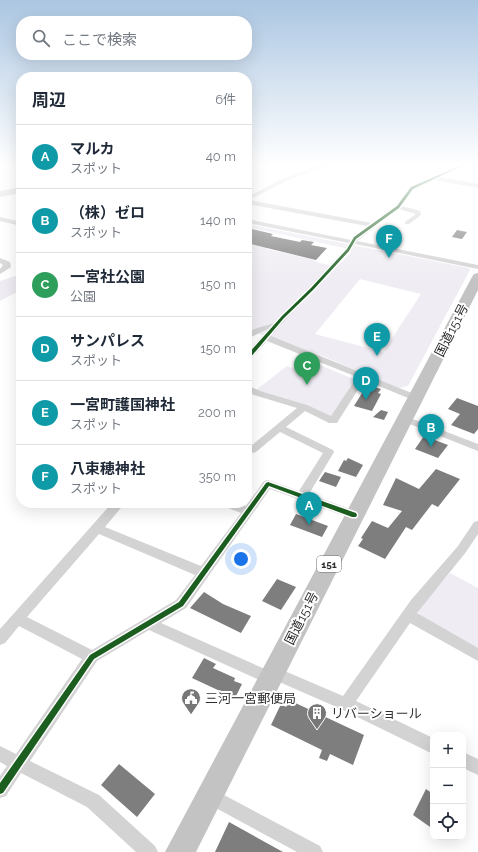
<!DOCTYPE html>
<html lang="ja">
<meta charset="utf-8">
<style>
:root{--surface:#fff;--page:#f6f6f7;--text:#1f2937;--muted:#747a83;--line:#e0e1e3;--accent:#111827}
body{margin:0;font-family:Raleway,"Noto Sans JP",sans-serif;background:var(--page);color:var(--text)}
.controls{position:absolute;right:12px;bottom:12px;display:grid;overflow:hidden;border-radius:8px;box-shadow:0 4px 16px #0002}
.controls button{width:36px;height:36px;display:grid;place-items:center;padding:0;border:0;border-bottom:1px solid var(--line);background:var(--surface);color:var(--text);font:20px sans-serif}
.you{position:absolute;left:241px;top:559px;width:14px;height:14px;margin:-10px;border:3px solid #fff;border-radius:50%;background:#1a73e8;box-shadow:0 0 0 6px #1a73e833}
.badge{display:grid;place-items:center;width:26px;height:26px;border-radius:50%;background:var(--accent);color:#fff;font-size:13px;font-weight:700}
.pin{position:absolute;translate:-50% -33px;filter:drop-shadow(0 1px 2px #0008)}
.pin::after{content:'';position:absolute;top:21px;width:14px;height:12px;background:inherit;clip-path:polygon(0 0,100% 0,50% 100%)}
.list{margin:0;padding:0;list-style:none}
h2{display:flex;justify-content:space-between;align-items:center;height:52px;margin:0;padding:0 16px;font-size:17px}
h2 small{font-size:13px;font-weight:400;color:var(--muted)}
.list li{display:grid;grid-template-columns:26px 1fr auto;gap:12px;align-items:center;box-sizing:border-box;height:64px;padding:0 16px;border-top:1px solid var(--line)}
.list b{display:block;font-size:15px;white-space:nowrap}
.list p{margin:0;font-size:13px;white-space:nowrap;color:var(--muted)}
.list em{font-size:13px;font-style:normal;color:var(--muted)}
.icon{flex:none;width:22px;height:22px;fill:none;stroke:currentColor;stroke-width:2;stroke-linecap:round;stroke-linejoin:round}
.map{position:relative;flex:none;width:478px;height:852px;overflow:hidden}
.search{position:absolute;background:var(--surface);box-shadow:0 4px 16px #0002;left:16px;top:16px;width:236px;height:44px;display:flex;align-items:center;gap:10px;box-sizing:border-box;padding:0 14px;border-radius:16px;color:var(--muted);font-size:15px}
.panel{position:absolute;background:var(--surface);box-shadow:0 4px 16px #0002;left:16px;top:72px;width:236px;height:436px;border-radius:16px}
.map>svg:first-child{display:block}
</style>
<div class="map">
<svg width="478" height="852" viewBox="0 0 478 852">
<rect width="100%" height="100%" fill="#fff"/>
<path fill="#efecf3" fill-rule="evenodd" d="M247 224 469 268 470 270 408 386 399 388 392 386 323 356 247 330V243H269L266 248 267 249 312 259C316 262 319 263 324 264 340 268 341 263 351 252L349 249 247 227ZM360 279 421 294 383 352 315 334Z
M21 274V290L0 301V281Z
M315 363 356 380 333 416H328L256 390 287 366 305 373Z
M450 573 478 588V649L421 616 417 611Z"/>
<path fill="#7e7e7e" d="M247 228 273 234 271 236 300 242 302 240 314 242 311 245 327 248 316 260 267 248 247 243Z
M457 230 467 232 462 239 452 237Z
M367 385 381 389 378 393 381 394 372 411 354 406Z
M457 398 478 406V429L474 434 451 425 460 414 448 409Z
M381 410 388 412 384 420 373 417Z
M424 436 448 445 438 458 415 449Z
M348 458 363 465 356 477 338 471 344 460 346 461Z
M436 469 460 479 438 507 432 504 412 530 406 527 385 559 358 546 363 539 361 538 372 521 388 528 402 511 383 505 396 478 419 489Z
M325 472 341 477 336 487 319 481Z
M296 514 328 526 322 537 290 525Z
M277 579 296 587 281 610 262 601Z
M204 592 223 604 251 616 241 633 190 608Z
M204 658 216 664 213 668 235 678 234 681 242 684 235 698 192 678Z
M289 700 364 735 353 765 330 754 327 761 319 758 322 750 271 725 281 704 286 707Z
M119 764 155 794 137 817 101 785Z
M426 789 433 794V829L413 815Z
M229 822 283 852H215Z"/>
<g fill="none" stroke-linecap="round" stroke-linejoin="round">
<path fill="#d3d3d3" fill-rule="evenodd" d="M324 164H331L286 181 249 200 372 223 396 206 410 187 461 164H467L440 177 478 184V188L435 180 414 189 402 206 420 211 421 215 409 224H405V222L416 214 399 209 357 241 478 265V269L355 244 350 251C324 280 296 307 271 336L419 396 421 398 416 401 413 400 364 380 337 423H329L305 411 286 427 333 450 334 452 309 494 358 512 360 515 358 518 354 519 350 518 270 489 186 608 161 623 267 670 273 666 343 696 411 600 458 546 474 522 478 521V534L466 552 417 613 478 648V661L410 623 356 701 433 738V754L341 709 277 681 271 685 266 683 149 630 97 661 30 761 99 795 155 846 158 852H136L87 807 21 773 6 796 0 798V776L7 766 0 762V746L16 754 82 659 19 626 5 643 0 645V629L112 503H125L105 527 201 566 241 513 223 506 221 503H239L246 506 264 481 268 480 299 491 323 453 280 432 256 452 252 453 247 452V445L251 446 297 408 254 395 247 392V385L260 391 307 405 331 416 357 377 267 341 250 360 247 361V353L268 329 251 337 247 334C255 326 268 327 275 322 300 299 322 273 345 249L349 243 247 223V219L351 240 367 226 247 204V197L282 179ZM99 534 195 575 176 600 92 650 27 617Z
M0 217 21 222V226L0 221Z
M0 258 10 262 11 267 0 274V269L3 265 0 263Z
M405 416 478 444V451L402 421 400 419 402 417Z
M463 752 478 759V775L463 768Z
M209 787 320 846 323 852H297L203 801 201 795 203 789Z"/>
<path fill="#ccc" fill-rule="evenodd" d="M21 187V193L0 197V191Z"/>
<path fill="#c3c3c3" fill-rule="evenodd" d="M478 273V290L196 852H165L472 277 474 274Z"/>
<g stroke="#fff" stroke-width="3">
<path id="cycleway" d="M464 164H466L413 189 399 208 356 239 349 251 313 290 284 318 249 359H247V355L282 316 311 288 347 249 354 237 397 206 411 187Z
M268 482 356 513 357 515 356 517H352L269 486 183 606 94 659 3 793 0 794V783L90 655 179 602 266 483Z"/>
</g>
<use href="#cycleway" fill="#1b5e20" fill-rule="evenodd"/>
</g>
<linearGradient id="sky" x2="0" y2="1"><stop stop-color="#abc6e2"/><stop offset="0.58" stop-color="#fff"/><stop offset="1" stop-color="#fff" stop-opacity="0"/></linearGradient>
<rect width="478" height="283" fill="url(#sky)"/>
<defs>
<g id="civic-pin" transform="scale(1)"><path d="M0 17L-7.5 6A9.5 9.5 0 1 1 7.5 6Z" fill="#777" stroke="#fff"/><path d="M-.6-6.5H3V-4.5H.6V-3L4-1V1h2V6H-6V1h2V-1L-.6-3ZM-1.2 2.5V6h2.4V2.5Z" fill="#fff"/></g>
<g id="building-pin" transform="scale(1)"><path d="M0 17L-7.5 6A9.5 9.5 0 1 1 7.5 6Z" fill="#777" stroke="#fff"/><path d="M-4-6H4V6H1V3H-1V6H-4ZM-2.5-4.3h1.7v1.8h-1.7ZM.8-4.3h1.7v1.8H.8ZM-2.5-1h1.7V.8h-1.7ZM.8-1h1.7V.8H.8Z" fill="#fff"/></g>
</defs>
<g fill-rule="evenodd">
<use href="#civic-pin" x="191" y="698"/>
<use href="#building-pin" x="317" y="713"/>
</g>
<g text-anchor="middle" stroke-width="4" stroke-linejoin="round" paint-order="stroke">
<rect fill="#fff" stroke="#6d6d6d" stroke-width="1" x="317" y="556" width="24" height="16" rx="3"/>
<g font-size="10" font-weight="bold" fill="#2e2e2e">
<text x="329" y="568">151</text>
</g>
<g font-size="13" fill="#2e2e2e" stroke="#fff">
<text transform="translate(451 330) rotate(-63)" y="5">国道151号</text>
<text transform="translate(301 618) rotate(-63)" y="5">国道151号</text>
</g>
<g font-size="13" fill="#2e2e2e" stroke="#fff" text-anchor="start">
<text x="205" y="703">三河一宮郵便局</text>
<text x="331" y="718">リバーショール</text>
</g>
</g>
</svg>
<div class="controls">
<button>+</button>
<button>−</button>
<button><svg class="icon" aria-label="locate" viewBox="0 0 24 24"><circle cx="12" cy="12" r="6"/><path d="M12 2v4M12 18v4M2 12h4M18 12h4"/></svg></button>
</div>
<div class="you"></div>
<div class="pin badge" style="left:309px;top:525px;background:#0f9aa8">A</div>
<div class="pin badge" style="left:431px;top:447px;background:#0f9aa8">B</div>
<div class="pin badge" style="left:307px;top:385px;background:#2e9e5b">C</div>
<div class="pin badge" style="left:366px;top:400px;background:#0f9aa8">D</div>
<div class="pin badge" style="left:377px;top:356px;background:#0f9aa8">E</div>
<div class="pin badge" style="left:389px;top:258px;background:#0f9aa8">F</div>
<div class="search"><svg class="icon" aria-label="search" viewBox="0 0 24 24"><circle cx="10" cy="10" r="6"/><path d="M15 15l6 6"/></svg>ここで検索</div>
<section class="panel">
<h2>周辺<small>6件</small></h2>
<ul class="list">
<li><span class="badge" style="background:#0f9aa8">A</span><div><b>マルカ</b><p>スポット</p></div><em>40 m</em></li>
<li><span class="badge" style="background:#0f9aa8">B</span><div><b>（株）ゼロ</b><p>スポット</p></div><em>140 m</em></li>
<li><span class="badge" style="background:#2e9e5b">C</span><div><b>一宮社公園</b><p>公園</p></div><em>150 m</em></li>
<li><span class="badge" style="background:#0f9aa8">D</span><div><b>サンパレス</b><p>スポット</p></div><em>150 m</em></li>
<li><span class="badge" style="background:#0f9aa8">E</span><div><b>一宮町護国神社</b><p>スポット</p></div><em>200 m</em></li>
<li><span class="badge" style="background:#0f9aa8">F</span><div><b>八束穂神社</b><p>スポット</p></div><em>350 m</em></li>
</ul>
</section>
</div>
